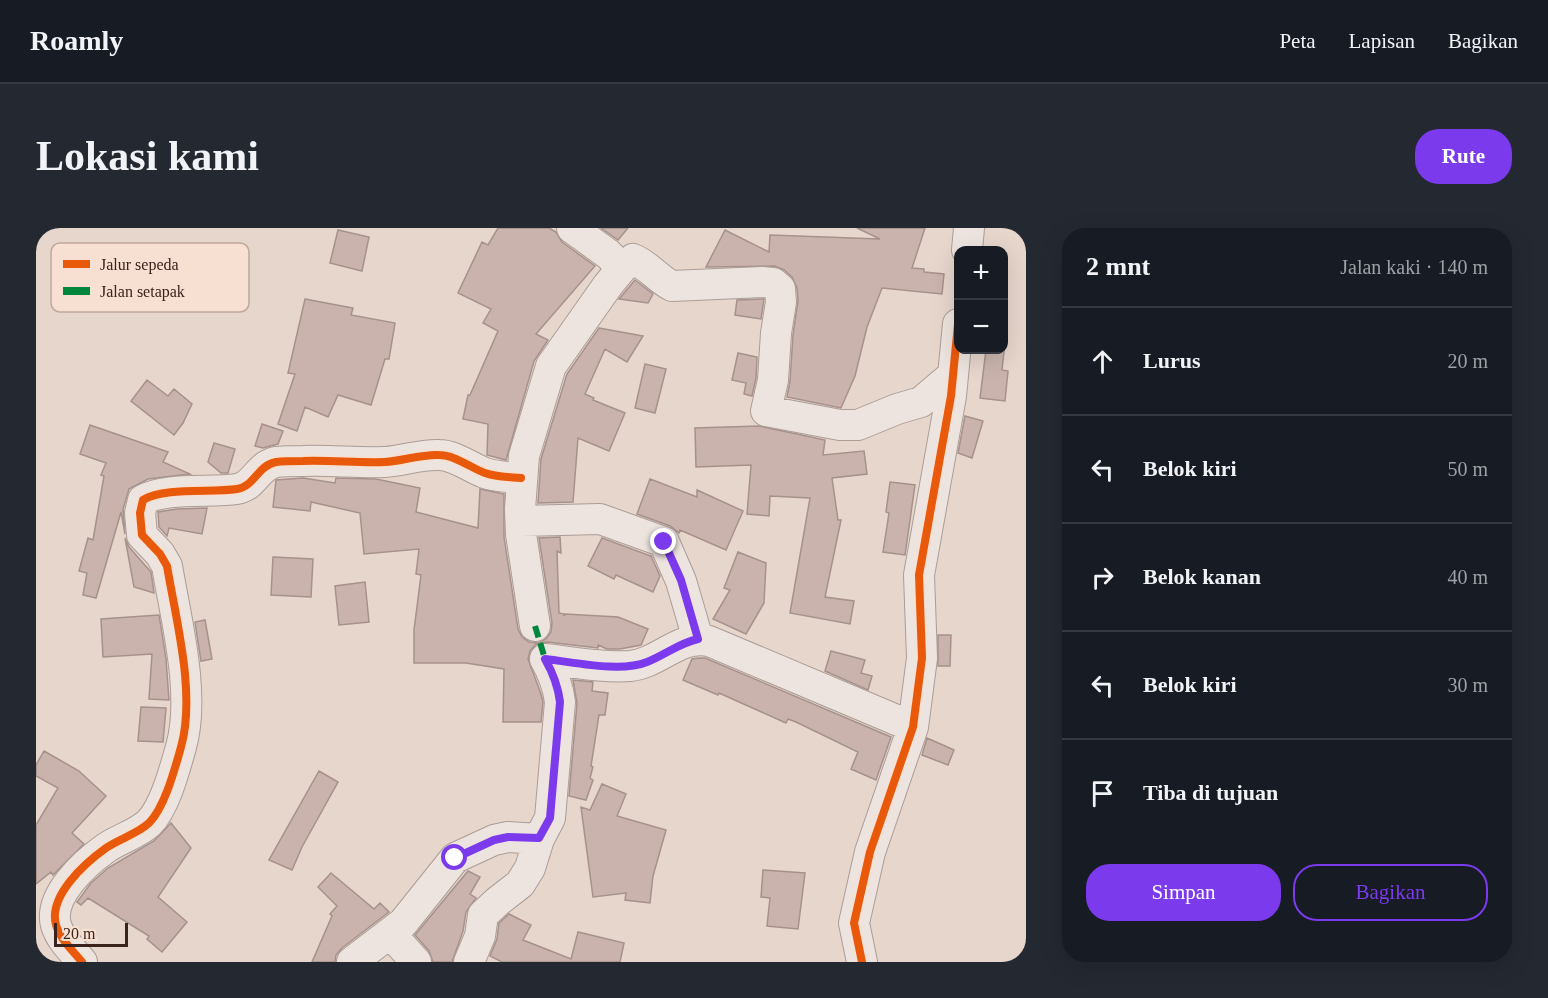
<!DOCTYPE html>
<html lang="id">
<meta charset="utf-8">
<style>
:root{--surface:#171b24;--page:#242831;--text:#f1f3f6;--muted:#9ea1a6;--line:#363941;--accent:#7c3aed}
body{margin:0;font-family:"Times New Roman",serif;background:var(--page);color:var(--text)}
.controls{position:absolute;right:18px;top:18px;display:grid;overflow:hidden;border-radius:12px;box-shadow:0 6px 24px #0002}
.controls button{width:54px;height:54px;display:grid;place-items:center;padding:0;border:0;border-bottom:2px solid var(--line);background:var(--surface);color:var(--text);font:30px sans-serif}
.scale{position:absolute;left:18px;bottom:15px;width:74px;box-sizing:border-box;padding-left:6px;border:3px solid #3a221d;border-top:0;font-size:16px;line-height:21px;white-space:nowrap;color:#3a221d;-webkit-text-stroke:4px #f7e0d2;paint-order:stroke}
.stop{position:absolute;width:18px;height:18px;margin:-14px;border:4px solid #7c3aed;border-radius:50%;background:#fff}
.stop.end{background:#7c3aed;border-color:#fff;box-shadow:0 2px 6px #0008}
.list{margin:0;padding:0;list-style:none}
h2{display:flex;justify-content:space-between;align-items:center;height:78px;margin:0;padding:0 24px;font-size:26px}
h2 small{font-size:20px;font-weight:400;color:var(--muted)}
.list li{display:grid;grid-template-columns:39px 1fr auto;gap:18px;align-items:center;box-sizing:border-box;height:108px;padding:0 24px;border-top:2px solid var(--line)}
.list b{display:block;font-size:22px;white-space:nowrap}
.list em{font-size:20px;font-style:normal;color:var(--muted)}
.actions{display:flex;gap:12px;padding:18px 24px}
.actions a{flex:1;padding:14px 0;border:2px solid var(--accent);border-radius:24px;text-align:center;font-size:21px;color:var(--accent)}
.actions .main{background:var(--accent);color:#fff}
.icon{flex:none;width:33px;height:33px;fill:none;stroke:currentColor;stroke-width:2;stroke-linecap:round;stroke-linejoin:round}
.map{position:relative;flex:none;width:990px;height:734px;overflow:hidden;border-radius:24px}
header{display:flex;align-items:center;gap:36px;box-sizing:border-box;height:84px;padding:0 30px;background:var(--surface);border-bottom:2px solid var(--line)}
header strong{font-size:28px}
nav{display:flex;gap:33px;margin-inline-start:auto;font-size:21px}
.intro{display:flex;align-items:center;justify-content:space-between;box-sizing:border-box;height:144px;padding:0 36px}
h1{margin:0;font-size:42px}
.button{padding:15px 27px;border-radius:24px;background:var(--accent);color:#fff;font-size:21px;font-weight:700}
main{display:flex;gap:36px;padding:0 36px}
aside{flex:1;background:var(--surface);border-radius:24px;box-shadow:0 6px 24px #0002}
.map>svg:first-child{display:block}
</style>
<header>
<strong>Roamly</strong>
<nav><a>Peta</a><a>Lapisan</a><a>Bagikan</a></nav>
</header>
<div class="intro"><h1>Lokasi kami</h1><a class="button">Rute</a></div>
<main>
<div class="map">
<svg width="990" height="734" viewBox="0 0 990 734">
<rect width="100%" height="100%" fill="#e6d6cc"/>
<path fill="#cab3ad" stroke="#a6918b" stroke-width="1.5" d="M462 0H513L520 4 526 14 559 38 500 106 512 112 498 133 470 232 451 227 452 196 427 191 432 167H434L462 103 447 95 455 81 422 65 446 14 452 17Z
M565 0H592L582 12Z
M821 0H889L876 40 888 41V44L908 46 906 66 846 60 831 99 819 148 805 180 751 169 754 153 757 107 762 73 761 60 756 49 748 42 739 38 670 39 689 2 733 24 734 7 844 11Z
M302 2 333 9 326 43 294 35Z
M599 52 617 66 612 75 583 71Z
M269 71 317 80 315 87 359 95 353 131H349L335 177 302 167 292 189 269 179 261 203 242 196 259 146 252 145Z
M728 71 725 91 699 87 701 72Z
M968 95 971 96 966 142 972 143 969 173 944 170 950 122H968Z
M563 100 607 108 591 134 569 121 549 166 558 170 557 172 589 185 573 223 542 210 537 274 502 275 505 231 531 146Z
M702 125 721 129 720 150 716 168 708 166 710 155 696 152Z
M609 136 630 141 619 185 599 180Z
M111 152 132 168 138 161 156 176 147 195 138 207 95 173Z
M929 188 947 193 936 230 922 225Z
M226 196 247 203 242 216 227 220 219 218Z
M54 197 132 224 127 234 154 246 112 251 93 261 87 281 89 306 85 284 60 370 47 367 51 345 43 343 52 310 57 312 68 248 65 247 70 235 44 226Z
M723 198 789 212 787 227 828 223 831 246 796 250 802 292H805L789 369 818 373 814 396 754 385 774 270 734 268 733 288 711 286 715 237 660 239 659 200Z
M178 215 199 221 192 245H185L172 234Z
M267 250 299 255 300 250 340 251 384 260 380 284 442 300 444 261 468 266V309L482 401 486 409 493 414 502 415 510 411 515 404 516 395 503 310 524 309 525 325 521 323 523 385 528 386V388L529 386 582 389 612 401 605 417 584 421H571L562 417V420L511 414 500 416 494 423 492 431 505 466 507 474 505 494H467L468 441 430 435H378V402L385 347 380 346 383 321 328 326 324 285 275 274 274 283 237 279 240 252Z
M614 251 661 269V262L707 283 690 322 644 302 643 305 634 298 601 286Z
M854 254 879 257 869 327 847 324 853 285 850 284Z
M171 280 166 306 133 300 131 308 123 299 122 284 141 281Z
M89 310 93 319 115 344 118 365 98 359Z
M566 310 615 328 624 348 617 364 580 347 578 351 552 338Z
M702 324 730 335 728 375 710 406 677 391 694 362 688 360Z
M237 329 277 331 275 369 235 367Z
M329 354 333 394 303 397 299 358Z
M123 387 130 431 133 472 113 471 116 426 67 429 65 391Z
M169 392 176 431 165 433 159 394Z
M902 407H915L914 438H902Z
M795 423 829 432 825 445 836 448 832 462 789 443Z
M663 430H669L855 509 840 552 815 541 822 524 760 494 752 491 750 495 683 465 682 467 647 452 656 431Z
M537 452 557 454 556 463 572 465 569 487H563L555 538 557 539 554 550 557 552 550 572 533 568 541 475Z
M105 479 130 480 127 514 102 513Z
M891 510 918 522 912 537 886 527Z
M8 523 43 543 70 568 36 605 48 616 17 647 15 644 0 656V597L22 560 0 548V537Z
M283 543 302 554 266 619 256 642 233 632Z
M566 556 590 566 581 588 630 602 617 648 614 675 589 672 590 665 557 669 545 579 554 582Z
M135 595 155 620 122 669 151 694 126 724 111 711 113 708 52 670 45 677 41 674 55 655 72 640 118 613Z
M727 642 769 645 762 701 731 698 734 670 725 669Z
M432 643 444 649 434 666 440 670 430 684 427 703 416 734H397L393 723 379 707Z
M295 645 338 681 344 675 353 684 306 720 300 727 299 734H276L296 688 294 686 301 678 282 659Z
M473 686 495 697 487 712 535 731 542 704 588 715 584 734H466L454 728 461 711 463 695Z"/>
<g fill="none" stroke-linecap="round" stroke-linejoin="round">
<g stroke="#ab9c96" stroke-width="32">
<path id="minor" d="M931 22 933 0
M586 40 597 31C612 37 622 51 636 58L726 54 737 55 744 61 745 74 740 105 737 152 730 183 804 197H822L861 181 885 174 917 147
M485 293 564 291 628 314 645 353 662 411
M499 398 485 306 484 281 488 228 515 138 572 57 586 40 572 26 536 0
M509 431C537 434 567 440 594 438 624 435 642 407 673 413L877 499
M354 705 380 734
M46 734C37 723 24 711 20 697 12 668 49 635 70 620 83 611 101 606 113 595 129 579 139 540 145 519 160 466 140 392 131 338L124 326 106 307 104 285 107 272C129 259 174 265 201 261 219 258 221 238 240 234 248 233 258 233 267 233 294 232 322 235 349 234 367 233 385 226 403 227 419 227 435 240 449 245 460 249 474 249 485 250
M316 734 367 695 419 630 458 612 472 609 503 611
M433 734 444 708 447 687 462 673 484 656 494 640 503 611 514 590 524 474C522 457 517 445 509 431
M826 734 818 695 834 624 877 499 886 430 883 347 915 168 922 96"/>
</g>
<use href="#minor" stroke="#ede4df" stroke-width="30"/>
<path stroke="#00873e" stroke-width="6" stroke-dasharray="12 6" stroke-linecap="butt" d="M499 398 509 431"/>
<g stroke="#f7e0d2" stroke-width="11">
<path id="cycleway" d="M46 734C37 723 24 711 20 697 12 668 49 635 70 620 83 611 101 606 113 595 129 579 139 540 145 519 160 466 140 392 131 338L124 326 106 307 104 285 107 272C129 259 174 265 201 261 219 258 221 238 240 234 248 233 258 233 267 233 294 232 322 235 349 234 367 233 385 226 403 227 419 227 435 240 449 245 460 249 474 249 485 250
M826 734 818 695 834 624 877 499 886 430 883 347 915 168 922 96"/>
</g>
<use href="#cycleway" stroke="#e8590c" stroke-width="8"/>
</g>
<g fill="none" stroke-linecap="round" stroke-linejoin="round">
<path stroke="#7c3aed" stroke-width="8" d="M419 630 458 612 472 609 503 610 514 590 524 474C522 457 517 445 509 431 538 434 584 445 611 434 629 427 643 415 662 411L645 352 628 314"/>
</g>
<rect x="15" y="15" width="198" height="69" rx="9" fill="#f7e0d2" stroke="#bea79c" stroke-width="1.5"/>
<rect x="27" y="32" width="27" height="8" fill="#e8590c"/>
<rect x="27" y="59" width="27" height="8" fill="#00873e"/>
<g font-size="16" fill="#3a221d">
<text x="64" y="42">Jalur sepeda</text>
<text x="64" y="69">Jalan setapak</text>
</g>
</svg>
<div class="controls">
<button>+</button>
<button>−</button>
</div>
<div class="scale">20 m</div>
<div class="stop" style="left:419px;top:630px"></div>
<div class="stop end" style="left:628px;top:314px"></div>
</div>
<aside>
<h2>2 mnt<small>Jalan kaki · 140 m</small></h2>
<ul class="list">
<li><svg class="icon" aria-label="ahead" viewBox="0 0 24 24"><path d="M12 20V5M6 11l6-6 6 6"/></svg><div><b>Lurus</b></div><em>20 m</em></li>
<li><svg class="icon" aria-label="left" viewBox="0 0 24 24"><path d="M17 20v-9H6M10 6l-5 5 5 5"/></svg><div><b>Belok kiri</b></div><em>50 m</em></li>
<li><svg class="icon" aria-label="right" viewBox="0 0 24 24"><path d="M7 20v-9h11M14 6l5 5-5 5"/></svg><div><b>Belok kanan</b></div><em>40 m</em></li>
<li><svg class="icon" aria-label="left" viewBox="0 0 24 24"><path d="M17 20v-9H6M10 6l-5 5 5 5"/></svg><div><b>Belok kiri</b></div><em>30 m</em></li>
<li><svg class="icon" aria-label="arrive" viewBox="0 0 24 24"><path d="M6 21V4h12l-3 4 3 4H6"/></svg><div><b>Tiba di tujuan</b></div></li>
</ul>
<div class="actions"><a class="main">Simpan</a><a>Bagikan</a></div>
</aside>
</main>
